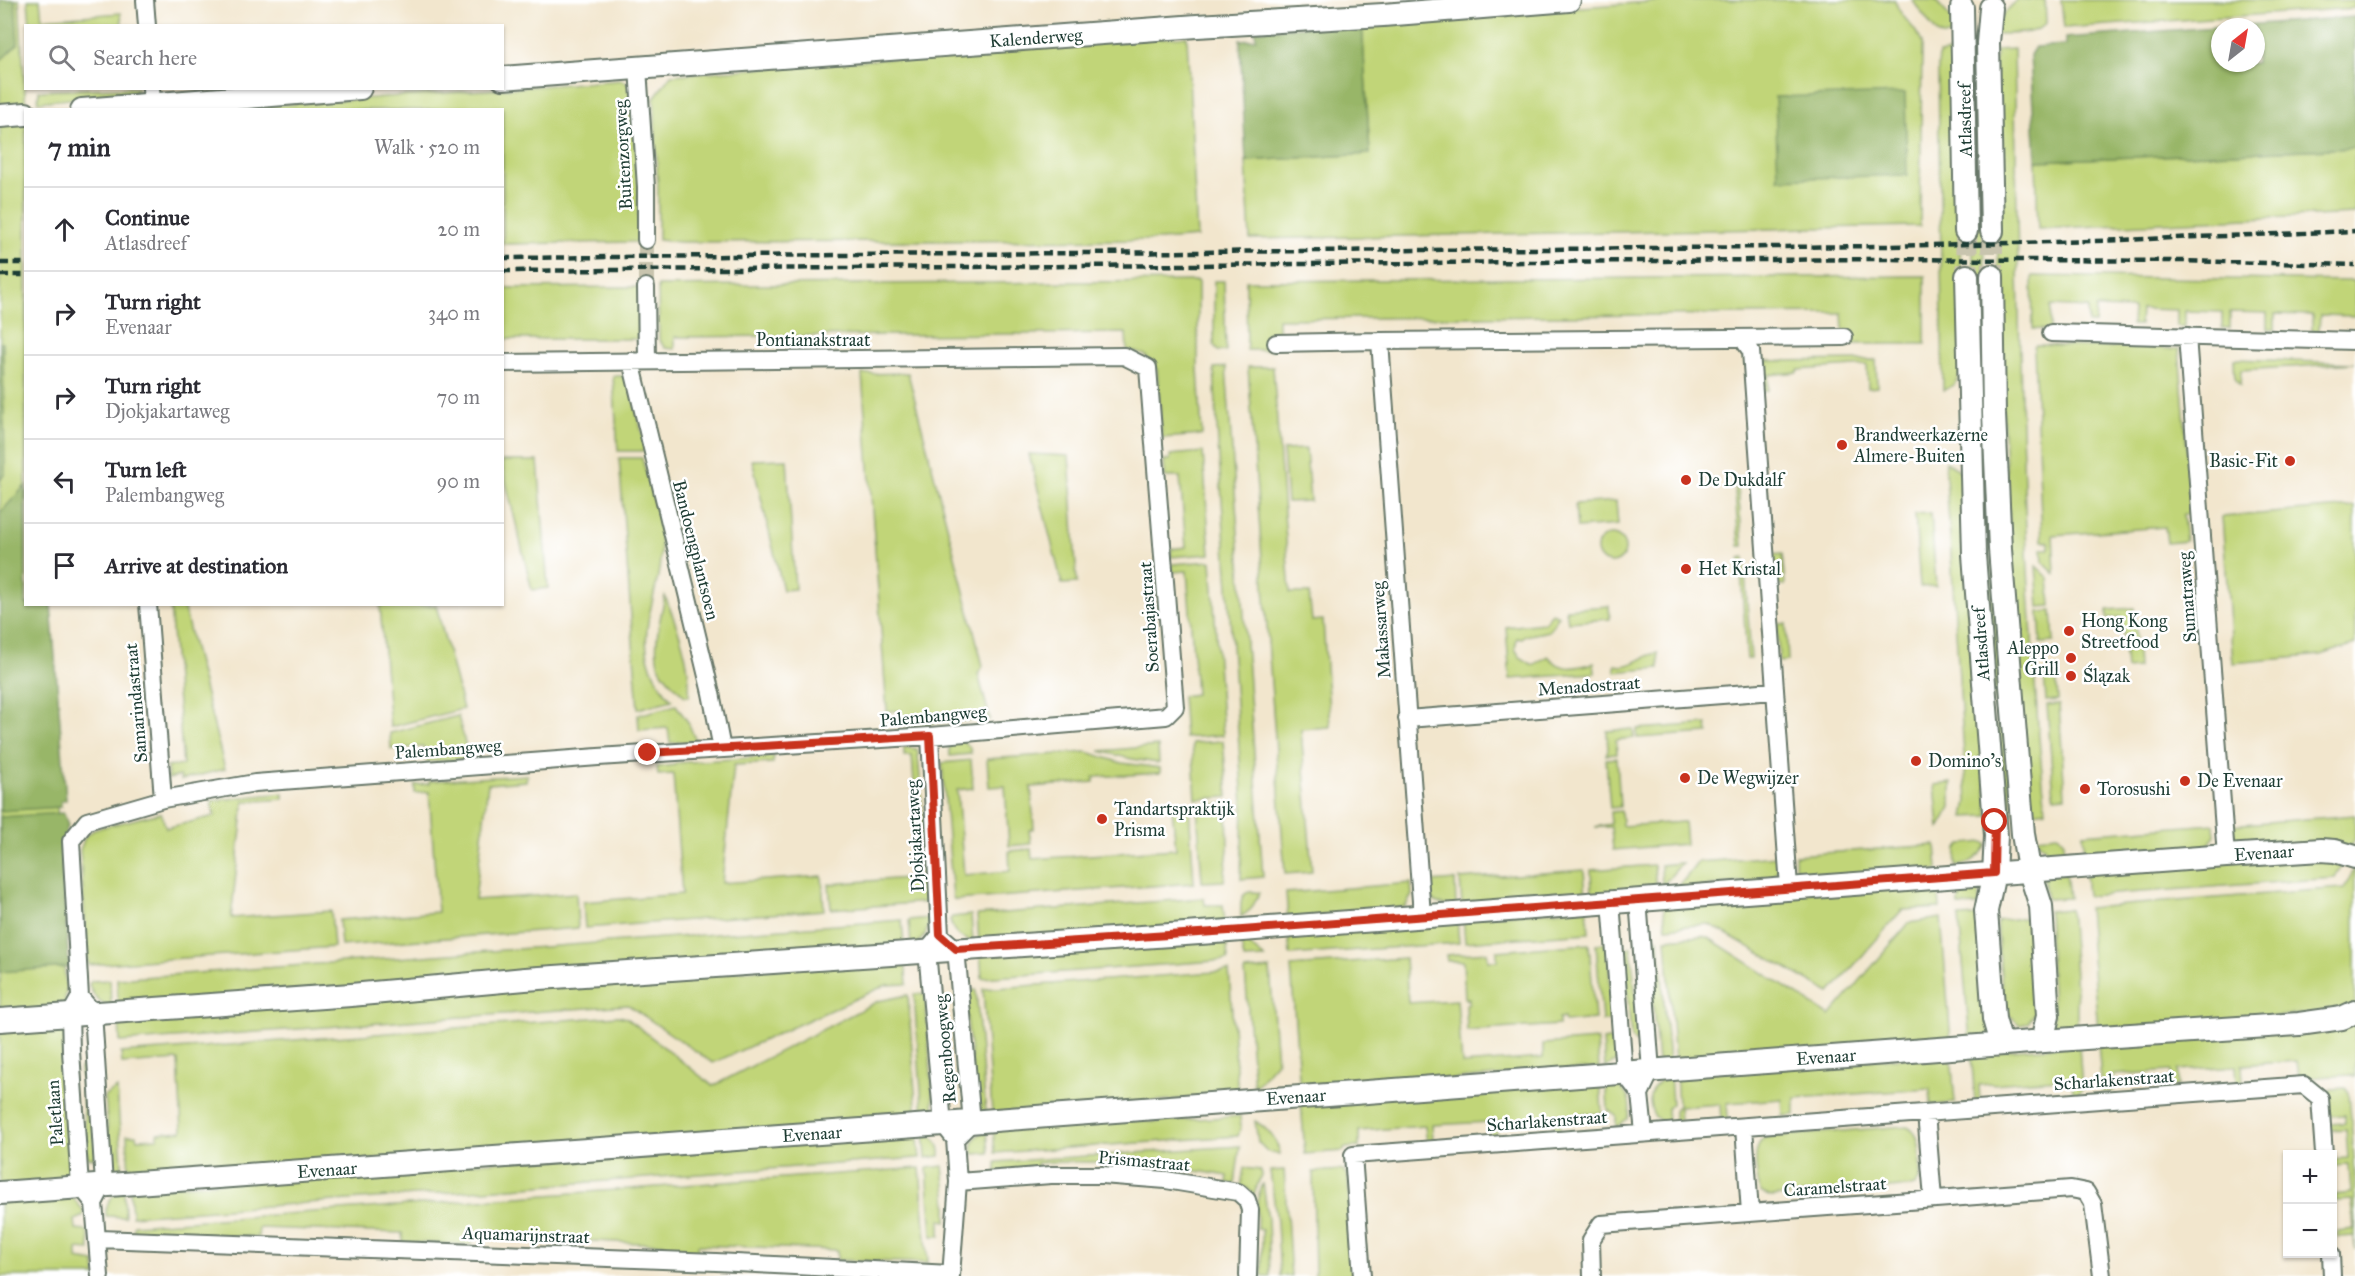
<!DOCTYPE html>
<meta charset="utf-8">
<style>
:root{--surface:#fff;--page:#f7f7f7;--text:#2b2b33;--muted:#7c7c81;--line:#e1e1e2}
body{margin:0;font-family:"IM FELL Great Primer",serif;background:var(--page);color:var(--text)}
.controls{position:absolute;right:18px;bottom:18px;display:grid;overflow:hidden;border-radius:0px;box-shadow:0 2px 4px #0004}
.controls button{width:54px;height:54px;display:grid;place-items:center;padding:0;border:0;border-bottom:2px solid var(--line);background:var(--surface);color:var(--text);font:30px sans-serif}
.compass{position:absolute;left:2211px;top:18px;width:54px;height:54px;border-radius:50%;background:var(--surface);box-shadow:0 2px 4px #0004;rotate:31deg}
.stop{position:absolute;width:18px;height:18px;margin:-14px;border:4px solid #c8321e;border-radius:50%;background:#fff}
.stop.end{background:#c8321e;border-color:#fff;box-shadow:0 2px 6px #0008}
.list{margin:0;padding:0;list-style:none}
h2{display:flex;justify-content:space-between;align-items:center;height:78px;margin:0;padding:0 24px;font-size:26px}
h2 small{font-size:20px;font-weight:400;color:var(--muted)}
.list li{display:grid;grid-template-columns:39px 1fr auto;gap:18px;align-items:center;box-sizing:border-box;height:84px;padding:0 24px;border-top:2px solid var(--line)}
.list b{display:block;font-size:22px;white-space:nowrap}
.list p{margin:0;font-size:20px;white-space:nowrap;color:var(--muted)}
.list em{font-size:20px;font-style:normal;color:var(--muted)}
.icon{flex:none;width:33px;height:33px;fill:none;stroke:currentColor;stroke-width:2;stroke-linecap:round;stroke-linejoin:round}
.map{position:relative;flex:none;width:2355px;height:1276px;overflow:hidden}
.search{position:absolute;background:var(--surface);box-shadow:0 2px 4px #0004;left:24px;top:24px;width:480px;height:66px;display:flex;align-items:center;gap:15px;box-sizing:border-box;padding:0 21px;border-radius:0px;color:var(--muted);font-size:22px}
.panel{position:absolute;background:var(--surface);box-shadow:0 2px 4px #0004;left:24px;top:108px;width:480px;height:498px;border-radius:0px}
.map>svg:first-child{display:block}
</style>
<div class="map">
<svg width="2355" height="1276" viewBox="0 0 2355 1276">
<rect width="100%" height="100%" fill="#fff"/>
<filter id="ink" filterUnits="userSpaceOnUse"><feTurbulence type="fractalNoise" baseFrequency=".0167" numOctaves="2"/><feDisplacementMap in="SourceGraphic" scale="12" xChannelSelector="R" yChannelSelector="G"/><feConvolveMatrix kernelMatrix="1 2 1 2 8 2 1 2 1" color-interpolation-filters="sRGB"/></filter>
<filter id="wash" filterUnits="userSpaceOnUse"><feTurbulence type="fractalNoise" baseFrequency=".008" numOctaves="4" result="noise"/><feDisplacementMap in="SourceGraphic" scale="24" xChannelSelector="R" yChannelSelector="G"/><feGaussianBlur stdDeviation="1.35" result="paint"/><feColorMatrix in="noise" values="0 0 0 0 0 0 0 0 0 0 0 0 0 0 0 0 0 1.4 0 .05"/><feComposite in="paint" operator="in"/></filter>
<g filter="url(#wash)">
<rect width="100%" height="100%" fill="#f2e6cd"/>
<path fill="#c1d578" stroke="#708956" stroke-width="1.5" d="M0 0H19L26 109V604L48 605 65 983 67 986 65 997 74 1199 83 1210V1216L75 1220 76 1229 85 1230 88 1232 90 1250 77 1249V1259L95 1262 96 1276H0Z
M28 0H40L42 19 121 13 122 25H30Z
M1676 0H1895C1899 17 1916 26 1922 43L1920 226 1250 239 1246 161 1370 154 1362 23Z
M1912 0H1935L1952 19 1956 36H1942L1937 33Z
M2017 0H2045L2046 23C2036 36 2010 33 1995 34 1998 17 2006 12 2017 0Z
M2061 0H2355V8L2064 28Z
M1187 36 1197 237 1160 240 680 242 658 240V187L654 98 671 75Z
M2014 49C2018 245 2019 442 2032 638 2036 696 2039 753 2046 810L2027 813 1999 351 1995 66 1996 50Z
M1982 50 1986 361 1984 370 1975 382 1970 51Z
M1957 52 1962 367C1959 379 1955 387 1943 390L1938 67 1939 54Z
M622 80 627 83 633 95 639 184 638 242 503 244 502 110H206Z
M84 89 138 88V89L135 93 38 102 39 91Z
M2355 148V214L2038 229 2036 161Z
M1925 276V344H1849V330H1843L1842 313H1840L1278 319V336L1273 350H1247L1246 281Z
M2032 276 2355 281V316L2320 315 2319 331H2312V315L2275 314V330L2267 329V313L2230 312V328H2222V312L2185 311V327L2177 326V310L2141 309 2140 325H2132L2133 309 2096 308 2095 324 2088 323V308L2051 306 2050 330 2033 329Z
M1198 281V368L1202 435 1162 438 1157 370 1145 355 1127 350 1126 333 675 337V349L665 348 659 340 658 286Z
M1214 281H1224L1226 351H1218L1214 345Z
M639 287V339H503L502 288Z
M2036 345 2179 349 2192 514 2183 515 2186 541 2167 543 2165 527 2053 535 2055 574 2043 562 2042 549H2049V542L2042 541 2034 347Z
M2234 359 2355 363 2241 370 2240 385 2235 380Z
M1876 360 1877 387 1868 388 1867 365 1798 370V372L1768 375V390L1759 391 1757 361Z
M1226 367 1263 877 1241 879 1243 804 1218 443 1214 368Z
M1248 367H1273L1290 593H1309L1312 621 1323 620 1330 727 1301 729 1312 872 1285 874Z
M908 373 983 666 978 674 990 719 902 726 901 711H887L862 374Z
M613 376H627L647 451H618Z
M1306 449 1310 501 1287 502 1283 450Z
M1203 452 1210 554 1171 557V549L1186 547 1180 477H1165L1164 460H1170V455Z
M1029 454 1069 456 1077 583 1062 584Z
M619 458H642C648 482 658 508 660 534 667 601 618 640 672 700L638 709Z
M787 459 795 589 783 590 752 460Z
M502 461H538L548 588 532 590 503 470Z
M1945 462 1958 469 1965 481 1988 816 1964 817 1967 801Z
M1983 470 1986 474 2012 814 2004 815 1983 539Z
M1734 478H1737L1743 546H1739Z
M1616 501 1618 525 1577 528 1575 504Z
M2355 506V644L2321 655 2233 663 2222 517Z
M1931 513 1936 586 1920 587 1915 514Z
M1597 549a14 14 0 1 1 28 0a14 14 0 1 1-28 0Z
M1782 554 1785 585 1774 586 1772 555Z
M1744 557 1751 659H1747L1746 646 1740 558Z
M1211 561 1223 735 1185 738 1182 696 1196 694 1187 571 1173 572 1172 564Z
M2036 566 2049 578 2051 606 2039 607Z
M665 596C678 628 691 661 689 696H685C676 687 662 676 658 663 653 645 661 615 665 596Z
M170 605H183L225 769 181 780 180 776 168 779 167 767 183 765Z
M380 605H436L463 709 390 727Z
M1609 606 1610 619 1568 622 1566 609Z
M2134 608 2138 668 2126 669 2122 617 2107 618V610Z
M2052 611 2054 642 2041 643 2039 612Z
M1552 613 1559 616 1549 631 1525 636 1522 639 1517 638 1515 649 1520 657 1533 665 1548 656C1561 672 1576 668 1594 663L1595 673 1510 679 1506 627 1544 623Z
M1777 624H1786L1788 661 1779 662Z
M1658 653 1659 668 1615 672V665C1633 669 1641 655 1658 653Z
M2056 672 2058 700 2046 701 2044 673Z
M2059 704 2065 796 2054 797 2047 705Z
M676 705 688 722 696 741 670 743 668 728 639 730 638 715Z
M458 716 469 759 426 762 424 747 391 749 390 733Z
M1707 724 1708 733 1637 738V729Z
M1633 729 1634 738 1616 740 1617 754 1606 755 1608 750 1607 731Z
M962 739 970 748 971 754 950 756 949 740Z
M1223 741 1228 797 1196 799 1192 743Z
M1158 746 1159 763 1132 759 1100 751Z
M904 747 917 749 918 754 930 902 831 909 829 884 921 877 912 756H904Z
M1087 752 1122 763 1160 768V773L1094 777V782L1031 787 1034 829 1029 830 1031 844 1009 846 1005 786 989 787 987 759Z
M774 756 773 763 734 765 722 883 822 876 824 910 585 928 583 902 682 894 673 774 658 775 657 767 675 765V763Z
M1617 758 1620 807 1610 808 1606 759Z
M971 760 973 788 957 790 964 875 1010 871 1009 851 1031 849 1032 859 1176 849 1172 807 1189 806 1194 883 955 900 953 898 942 763Z
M527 775 526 781 488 784 475 900 576 893 578 928 341 946 339 920 438 912 429 792 415 793V785L429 784V781Z
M1951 783V807L1939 828 1935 785Z
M283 793V799L244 802 231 918 331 911 334 947 88 965 80 850 85 837 95 829 161 813 166 828 215 816 211 801Z
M1227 803 1228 849 1224 881 1202 882 1197 806Z
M1621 811 1622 826 1684 822 1686 844 1613 850 1611 827H1595L1611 824 1610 812Z
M2355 815V839L2351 847 2243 845 2235 839 2231 825Z
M2214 824 2215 835 2207 848 2085 860 2083 834Z
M2058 835 2064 842 2065 857 2051 855 2034 837Z
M1984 842 1987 845C1979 858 1971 863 1956 867L1957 849 1961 844Z
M1936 845 1938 870 1804 878 1795 866V855Z
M2306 855 2343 863 2335 878 2087 896 2085 872Z
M1778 856 1779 867 1772 879 1676 890 1698 862Z
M1682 863 1662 886V887L1661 865Z
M1654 865 1656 891 1592 896 1591 870Z
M2355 868V1004L2340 1011 2098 1031 2088 908 2344 888Z
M1584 870 1586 897 1462 906 1460 879Z
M2066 873 2069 898 2047 899 2043 875Z
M1455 880 1456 906C1441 906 1422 902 1430 882Z
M1980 880 1979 905 1959 906 1958 881Z
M1938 882 1940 908 1902 910 1830 993 1709 924 1666 928 1663 903Z
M1411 883 1412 895 1405 907 1288 919 1286 893Z
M1260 893 1251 909 1241 917C1240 900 1240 888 1260 893Z
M1204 898 1205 905H1223L1225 923 979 943 977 915Z
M1587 908 1589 933 1465 942 1463 918Z
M2070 909 2077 1003V1032L2054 1033 2048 911Z
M971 915 973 942C960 938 953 933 950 920L952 917Z
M1980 916 1993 1038 1970 1041 1959 917Z
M2031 917 2037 1009 2028 1023 2020 1025 2008 1014 2003 1002 1997 921Z
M929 918C928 932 924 941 911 946L909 920Z
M1457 918 1459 943 1290 955 1288 931Z
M1941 918 1951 1042 1675 1063 1666 939 1702 936 1709 938 1830 1016 1909 923Z
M902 920 904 947 118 1007 117 979Z
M1226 935 1228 960 982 978 980 952Z
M1240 938 1265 958 1244 959Z
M1659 939 1669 1063 1658 1061 1647 940Z
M1608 943 1612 1016 1608 1021H1602L1596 944Z
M1589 944 1595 1019 1565 1022 1564 1018 1559 1019V1025L1467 1031 1466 1005 1469 1004V999H1465L1463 961H1447L1446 955 1487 952 1488 961H1497V951Z
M1631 947 1639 1030 1638 1041 1635 1042 1631 1037 1624 949Z
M1405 958 1408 1003 1457 1000 1462 1064 1543 1058V1044L1597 1040 1599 1068 1300 1091 1291 966Z
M905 959 907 984 886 985 713 1063 628 1005 120 1042 119 1016Z
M1270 969 1277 1062 1254 1088 1245 971Z
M1229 971 1238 1095 992 1113 983 989Z
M110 980 111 1006C99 1003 92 996 89 984L92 981Z
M976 990 986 1114 977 1113 964 991Z
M925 993 934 1112 933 1114 923 1118 914 994Z
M908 995 917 1120 129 1177 127 1135H136L137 1139 158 1138V1133L182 1131 178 1060 122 1064 121 1053 618 1016 627 1018 713 1086 878 1001Z
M2355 1019V1077L2351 1075 2299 1078 2297 1061 2242 1065 2243 1082H2237L2236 1066 2178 1070V1086L2172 1087 2171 1071 2114 1075V1091L2102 1092 2098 1043Z
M1609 1039 1614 1041 1617 1061 1605 1068 1603 1040Z
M2079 1045 2082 1089 2077 1094H2073L2072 1078 1979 1085 1980 1101 1975 1102 1971 1053Z
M1951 1054 1955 1103 1931 1105 1930 1089 1795 1098V1115L1783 1116 1782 1099 1727 1103 1728 1120H1721L1720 1104 1679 1107 1680 1123 1674 1124V1111L1678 1105 1676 1074Z
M85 1065 90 1067 96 1156 91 1158 87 1157 80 1068Z
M1670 1075 1672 1103 1667 1109 1668 1124H1665L1654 1116C1645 1095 1651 1085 1670 1075Z
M1600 1080 1602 1113 1560 1116V1132L1555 1133 1554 1117 1496 1121 1497 1137H1490L1489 1122 1432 1125 1433 1142H1427L1425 1126 1359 1131V1147L1344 1148V1151L1305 1154 1301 1102Z
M1606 1080C1624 1086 1634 1099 1628 1118L1616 1128V1116L1608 1110Z
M117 1088 123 1178 112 1174 111 1170 105 1096Z
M2345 1088 2349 1092 2355 1173V1250L2354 1236 2338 1237 2337 1231 2354 1229 2352 1200 2335 1201 2334 1195 2351 1193 2349 1165 2333 1166V1159L2348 1158 2346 1129 2330 1130 2329 1124 2345 1123V1115L2329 1116 2327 1094 2331 1089Z
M1240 1116 1241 1127 1238 1136 995 1153 993 1127 1107 1118 1155 1122Z
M1255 1121C1268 1129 1277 1139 1280 1154L1268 1152 1258 1142Z
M1907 1126C1923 1132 1920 1164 1920 1179L1915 1186 1771 1197 1760 1192C1757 1176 1750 1146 1766 1137Z
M917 1130 920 1158H918L132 1216 130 1189Z
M987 1130 989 1153 973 1154C970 1141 976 1135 987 1130Z
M924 1132C935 1137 941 1145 940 1156L926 1158Z
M1240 1146 1235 1184 1227 1183 1228 1176C1165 1165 1102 1159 1037 1163V1169L996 1172V1162Z
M943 1166 947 1205V1221L940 1220V1236H932L927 1168Z
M920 1168 928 1263 837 1260V1250L698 1245V1254L663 1253 664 1244 472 1236 471 1245 403 1242 402 1233 259 1228 258 1237 133 1232 134 1225Z
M1244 1168 1260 1170 1261 1175 1254 1195 1249 1189 1241 1186Z
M1284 1170 1291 1276H1280L1277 1222 1270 1171Z
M1342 1170 1348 1176 1354 1276H1315L1313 1172Z
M1263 1183 1268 1219 1270 1276H1262V1230L1257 1229V1201Z
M124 1190 125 1217 106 1216C105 1203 112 1194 124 1190Z"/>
<path fill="#98b668" stroke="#5c7a4e" stroke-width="1.5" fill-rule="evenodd" d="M0 0H15L18 44 0 61Z
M2355 17V148L2036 161 2030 55 2035 47 2065 45V38ZM2220 27H2256V63H2220Z
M1362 23 1370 154 1246 161 1240 40 1256 39 1255 30Z
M1905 93 1907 175 1778 179 1775 97Z
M0 343H3L5 473 0 481Z
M25 486 26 604 51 605 66 800 61 801V807L0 811V513Z
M64 813 68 826 61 846 69 967 0 972V817Z"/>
</g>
<g filter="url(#ink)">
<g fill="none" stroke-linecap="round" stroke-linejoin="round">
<path stroke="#c8c4ae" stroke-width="16" stroke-dasharray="16 8" stroke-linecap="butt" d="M646 240V287"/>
<path stroke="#c8c4ae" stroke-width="22" stroke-dasharray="22 11" stroke-linecap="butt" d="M1966 231 1967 276
M1992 231V276"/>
<g stroke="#69786a" stroke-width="20">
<path id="street" d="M145 0 147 26
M638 68 646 187V240
M151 88 152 104
M646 287 647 360
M2051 333 2355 341
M2187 336 2226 856
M1742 338 1751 351 1789 887
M1276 343 1380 341
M631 361 711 693 722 749
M148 604 163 799
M1407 719 1774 691
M930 736 940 935
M1611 901 1624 1073 1640 1094 1651 1071 1638 899
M1422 915 1380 341 1844 337
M940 935 956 949 972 1122 955 1139 943 1124 927 951Z
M80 997 93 1012 104 1184 94 1203 80 1186 71 1051 70 1015 80 997 71 841 87 821 163 799 255 783 598 757 930 736 1166 716 1175 707 1148 368 1124 356 502 363
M1640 1094 1644 1133
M1926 1113 1933 1199
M1744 1127 1750 1213
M958 1182 1051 1175H1102L1166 1180 1238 1192 1247 1200 1250 1210 1248 1276
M94 1203 100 1276
M99 1239 716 1262 951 1274
M2331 1254 2332 1276
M951 1276 958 1182 955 1139
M1362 1276 1353 1155 2304 1085 2320 1098 2324 1154
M1592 1276 1591 1240 1601 1224 2071 1189 2086 1192 2093 1204 2102 1276"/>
</g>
<g stroke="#69786a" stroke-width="26">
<path id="secondary" d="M1962 8 1966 231
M1991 8 1988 43 1992 231
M502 78 1197 26 1383 15 1569 0
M82 110 360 88
M0 116 26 114
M1967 276 1974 555 1996 836 1994 873 1986 911 1994 1019 2001 1044
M1992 276 1994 414 2000 549 2023 834 2029 869 2041 906 2048 1016 2042 1041
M0 1020 351 995 525 979 1229 931 2226 856 2321 850 2335 851 2355 857
M0 1193 943 1124 2085 1038 2299 1024 2342 1018 2355 1012"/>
</g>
<use href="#street" stroke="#fff" stroke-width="16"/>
<use href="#secondary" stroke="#fff" stroke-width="22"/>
<path stroke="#1f3d34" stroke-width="4.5" stroke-dasharray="9 4.5" stroke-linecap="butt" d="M502 258 1888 246 2095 241 2355 231
M0 263H26
M502 271 1878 259 2180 261 2355 265
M0 275H26"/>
</g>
</g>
<g fill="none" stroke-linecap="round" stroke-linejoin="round" filter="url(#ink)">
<path stroke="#c8321e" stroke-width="8" d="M648 753 930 736 940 935 956 949 1229 931 1994 873 1995 822"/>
</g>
<g fill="#c8321e" stroke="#fff" stroke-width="2">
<circle cx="1842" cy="445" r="6"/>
<circle cx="2290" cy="461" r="6"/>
<circle cx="1686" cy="480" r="6"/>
<circle cx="1686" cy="569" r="6"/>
<circle cx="2069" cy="631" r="6"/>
<circle cx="2071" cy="658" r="6"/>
<circle cx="2071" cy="676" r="6"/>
<circle cx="1916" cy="761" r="6"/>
<circle cx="1685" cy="778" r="6"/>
<circle cx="2185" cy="781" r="6"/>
<circle cx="2085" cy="789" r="6"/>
<circle cx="1102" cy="819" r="6"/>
</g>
<g text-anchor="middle" stroke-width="5" stroke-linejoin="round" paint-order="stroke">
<g font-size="18" fill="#1f3d34" stroke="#fff">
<text transform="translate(1036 38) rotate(-4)" y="6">Kalenderweg</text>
<text transform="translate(1965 120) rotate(-91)" y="6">Atlasdreef</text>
<text transform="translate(623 155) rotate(-93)" y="6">Buitenzorgweg</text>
<text x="813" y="346">Pontianakstraat</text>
<text transform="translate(696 550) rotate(76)" y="6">Bandoengplantsoen</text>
<text transform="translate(2187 597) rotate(-94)" y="6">Sumatraweg</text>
<text transform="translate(1149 617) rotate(-94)" y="6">Soerabajastraat</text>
<text transform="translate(1381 630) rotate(-94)" y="6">Makassarweg</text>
<text transform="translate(1981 644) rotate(-94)" y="6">Atlasdreef</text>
<text transform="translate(1589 686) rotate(-4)" y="6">Menadostraat</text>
<text transform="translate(136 703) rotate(-95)" y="6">Samarindastraat</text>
<text transform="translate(933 716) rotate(-5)" y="6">Palembangweg</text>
<text transform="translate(448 749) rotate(-4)" y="6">Palembangweg</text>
<text transform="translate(915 836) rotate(-93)" y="6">Djokjakartaweg</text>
<text transform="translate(2264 853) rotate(-4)" y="6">Evenaar</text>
<text transform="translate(945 1049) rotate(-95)" y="6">Regenboogweg</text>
<text transform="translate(1826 1057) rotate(-4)" y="6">Evenaar</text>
<text transform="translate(2114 1080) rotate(-4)" y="6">Scharlakenstraat</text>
<text transform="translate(1296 1097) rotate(-4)" y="6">Evenaar</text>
<text transform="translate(55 1113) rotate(-94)" y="6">Paletlaan</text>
<text transform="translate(1547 1121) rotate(-4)" y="6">Scharlakenstraat</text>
<text transform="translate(812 1134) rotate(-4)" y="6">Evenaar</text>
<text transform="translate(1144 1161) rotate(5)" y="6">Prismastraat</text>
<text transform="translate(327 1170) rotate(-4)" y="6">Evenaar</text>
<text transform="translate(1835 1187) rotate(-4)" y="6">Caramelstraat</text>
<text transform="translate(526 1235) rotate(2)" y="6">Aquamarijnstraat</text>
</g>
<g font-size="18" fill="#1f3d34" stroke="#fff" text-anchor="start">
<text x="1854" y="441">Brandweerkazerne<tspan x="1854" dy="21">Almere-Buiten</tspan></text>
<text x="2278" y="467" text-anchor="end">Basic-Fit</text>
<text x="1698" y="486">De Dukdalf</text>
<text x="1698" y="575">Het Kristal</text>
<text x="2081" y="627">Hong Kong<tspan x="2081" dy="21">Streetfood</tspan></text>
<text x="2059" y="654" text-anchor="end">Aleppo<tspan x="2059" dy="21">Grill</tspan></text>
<text x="2083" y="682">Ślązak</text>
<text x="1928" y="767">Domino's</text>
<text x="1697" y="784">De Wegwijzer</text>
<text x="2197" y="787">De Evenaar</text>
<text x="2097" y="795">Torosushi</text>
<text x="1114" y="815">Tandartspraktijk<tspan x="1114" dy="21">Prisma</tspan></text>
</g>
</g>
</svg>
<div class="controls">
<button>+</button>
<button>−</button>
</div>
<svg class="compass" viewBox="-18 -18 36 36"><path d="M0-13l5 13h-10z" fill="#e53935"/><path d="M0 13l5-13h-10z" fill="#7c7c81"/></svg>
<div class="stop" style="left:1995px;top:822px"></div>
<div class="stop end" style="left:648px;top:753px"></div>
<div class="search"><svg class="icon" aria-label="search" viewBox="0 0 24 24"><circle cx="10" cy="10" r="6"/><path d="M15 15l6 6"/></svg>Search here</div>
<section class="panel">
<h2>7 min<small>Walk · 520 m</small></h2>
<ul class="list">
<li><svg class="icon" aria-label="ahead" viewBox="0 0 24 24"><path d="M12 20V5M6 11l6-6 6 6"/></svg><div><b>Continue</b><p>Atlasdreef</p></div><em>20 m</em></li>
<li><svg class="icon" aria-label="right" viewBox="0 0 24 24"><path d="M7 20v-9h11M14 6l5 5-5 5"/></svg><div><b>Turn right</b><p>Evenaar</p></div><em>340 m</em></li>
<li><svg class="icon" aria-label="right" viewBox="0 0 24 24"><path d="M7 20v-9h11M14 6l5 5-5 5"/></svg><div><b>Turn right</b><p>Djokjakartaweg</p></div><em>70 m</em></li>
<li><svg class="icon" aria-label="left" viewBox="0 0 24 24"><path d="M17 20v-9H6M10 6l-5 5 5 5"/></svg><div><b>Turn left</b><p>Palembangweg</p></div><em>90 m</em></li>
<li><svg class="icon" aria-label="arrive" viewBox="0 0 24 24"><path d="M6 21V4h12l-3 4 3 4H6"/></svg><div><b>Arrive at destination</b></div></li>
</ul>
</section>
</div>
